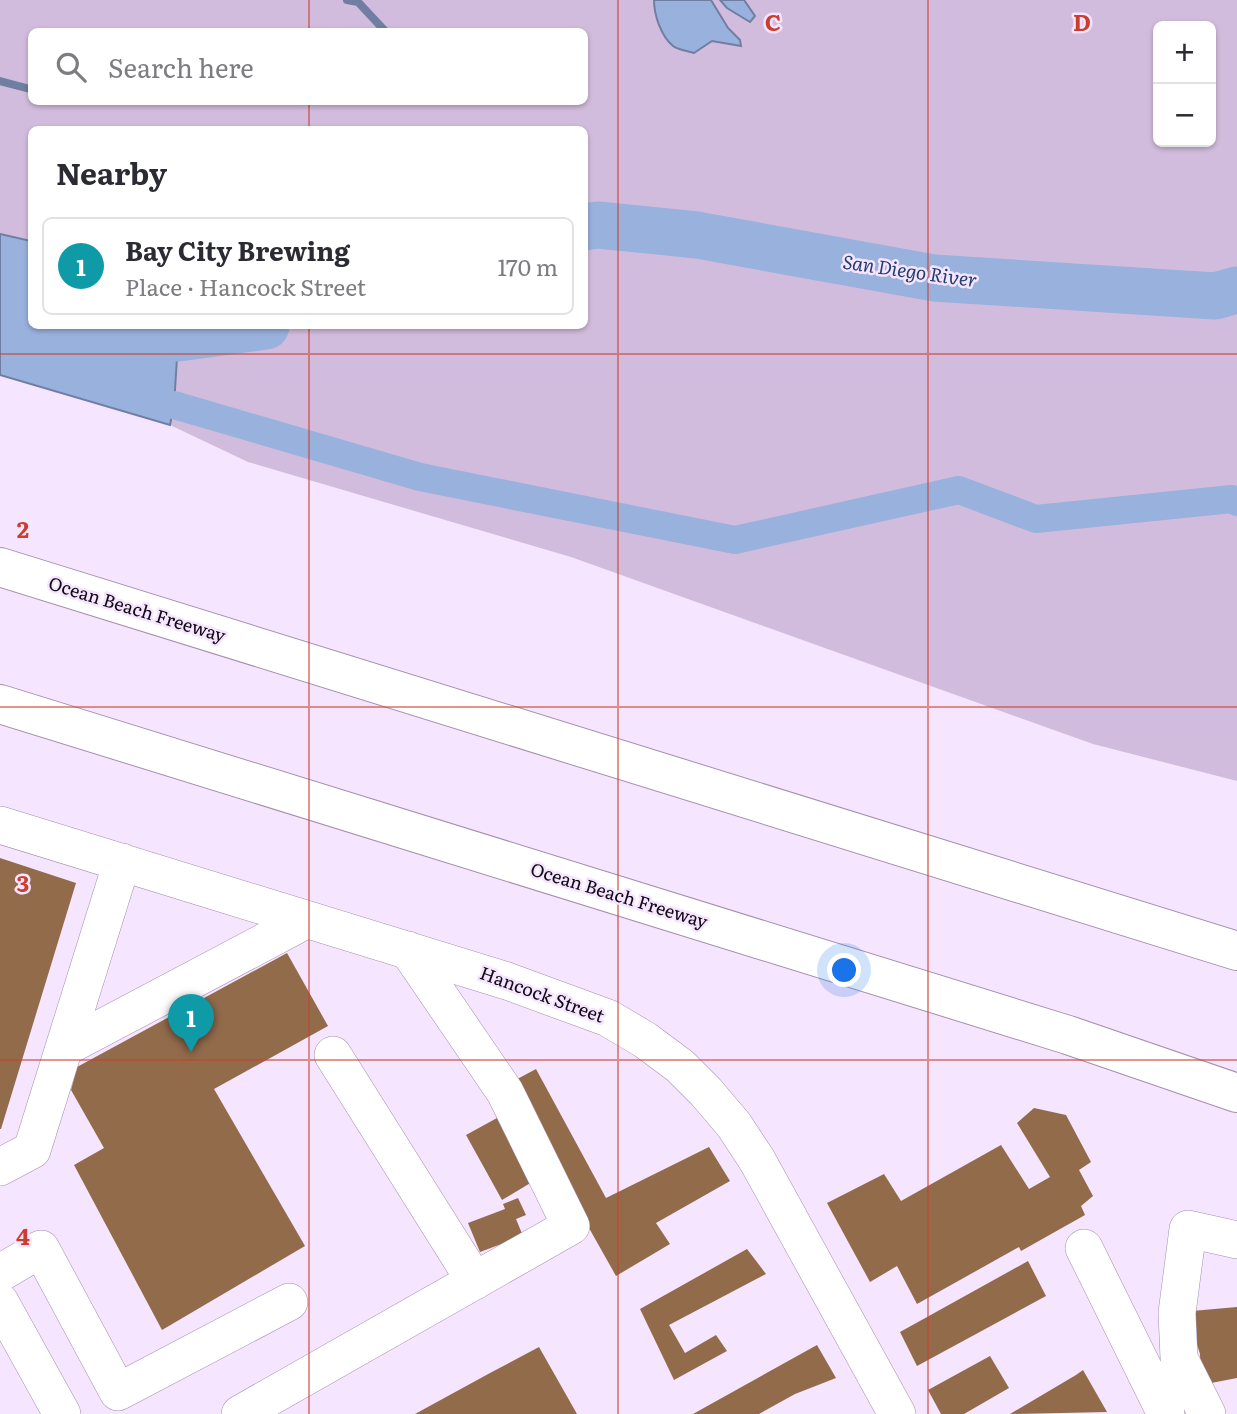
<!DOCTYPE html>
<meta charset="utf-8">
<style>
:root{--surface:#fff;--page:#f2f2f3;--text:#2b2b33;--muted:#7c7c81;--line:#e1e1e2;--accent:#7c3aed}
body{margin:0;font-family:Literata,serif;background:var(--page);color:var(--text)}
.controls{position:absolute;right:21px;top:21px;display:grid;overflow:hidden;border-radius:10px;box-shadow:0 2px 5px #0004}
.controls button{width:63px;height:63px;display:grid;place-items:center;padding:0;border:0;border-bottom:2px solid var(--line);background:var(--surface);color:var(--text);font:35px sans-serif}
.you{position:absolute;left:845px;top:971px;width:24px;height:24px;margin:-18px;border:5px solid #fff;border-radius:50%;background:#1a73e8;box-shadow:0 0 0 10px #1a73e833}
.badge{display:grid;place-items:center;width:46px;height:46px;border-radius:50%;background:var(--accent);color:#fff;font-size:23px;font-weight:700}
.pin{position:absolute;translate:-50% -58px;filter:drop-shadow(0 2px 4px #0008)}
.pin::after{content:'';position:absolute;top:37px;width:24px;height:21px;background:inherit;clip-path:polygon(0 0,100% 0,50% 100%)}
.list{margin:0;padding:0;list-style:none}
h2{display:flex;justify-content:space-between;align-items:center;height:91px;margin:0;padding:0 28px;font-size:30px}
h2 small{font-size:23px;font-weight:400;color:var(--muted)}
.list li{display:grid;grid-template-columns:46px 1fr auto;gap:21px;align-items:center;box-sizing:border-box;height:98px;margin:0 14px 14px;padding:0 14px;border:2px solid var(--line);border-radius:10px}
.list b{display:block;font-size:26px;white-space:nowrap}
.list p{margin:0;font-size:23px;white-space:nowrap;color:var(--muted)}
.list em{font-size:23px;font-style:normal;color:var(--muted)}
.icon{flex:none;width:38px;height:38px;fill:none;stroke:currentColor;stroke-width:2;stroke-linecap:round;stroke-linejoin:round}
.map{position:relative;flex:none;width:1237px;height:1414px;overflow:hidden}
.search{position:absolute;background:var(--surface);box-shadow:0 2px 5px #0004;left:28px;top:28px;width:560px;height:77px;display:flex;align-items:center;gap:18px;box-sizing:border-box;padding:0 24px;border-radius:10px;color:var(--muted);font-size:26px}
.panel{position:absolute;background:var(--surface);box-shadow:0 2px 5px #0004;left:28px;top:126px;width:560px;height:203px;border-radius:10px}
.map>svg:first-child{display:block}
</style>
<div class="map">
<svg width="1237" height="1414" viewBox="0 0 1237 1414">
<rect width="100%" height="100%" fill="#f6e5fe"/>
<path fill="#d2bcdd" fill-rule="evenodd" d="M0 0H1237V781L1093 744 571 557 248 462 170 425 174 405 179 326H584V130H32L31 241 0 234ZM1158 26H1211V142H1158ZM32 32H584V102H32Z"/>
<path fill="#99b1dd" stroke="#707fa1" stroke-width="2" d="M654 0H711L728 28 740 40 741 46 712 41 694 53C688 51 678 50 673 46 661 36 654 15 654 0Z
M720 0H744L755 16 750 22 727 8Z
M0 234 31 241 32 326H179L174 405 170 425 0 375Z"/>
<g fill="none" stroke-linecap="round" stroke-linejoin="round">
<path stroke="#707fa1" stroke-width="8" d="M347 0 358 2 386 32
M0 81 30 89"/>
<path stroke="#99b1dd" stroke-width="28" d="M174 405 420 477 735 540 959 490 1036 519 1232 499 1237 502"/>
<path stroke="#99b1dd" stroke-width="47" d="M584 227 598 225 697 235 934 278 1215 296 1237 290
M124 326 179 338 266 326"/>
</g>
<path fill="#926b4b" d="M0 858 76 883 1 1129H0Z
M287 953 328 1026 214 1089 305 1246 162 1330 74 1165 104 1148 71 1090 77 1067Z
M536 1069 606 1198 709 1147 730 1181 656 1223 670 1244 616 1276 508 1084Z
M1034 1108 1066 1115 1091 1162 1079 1170 1093 1196 1081 1206 1085 1215 1021 1251 1019 1247 917 1304 897 1266 870 1282 827 1203 884 1174 901 1201 1001 1145 1029 1189 1050 1177 1017 1123Z
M497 1118 532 1182 502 1200 466 1135Z
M518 1198 526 1215 516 1219 523 1236 480 1252 468 1223 505 1209 503 1204Z
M747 1249 766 1274 669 1325 685 1353 716 1335 727 1351 674 1380 640 1309Z
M1028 1261 1046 1296 917 1366 900 1332Z
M1237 1307V1378L1206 1384 1201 1380 1200 1354 1195 1338 1192 1311Z
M817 1345 836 1378 795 1394 759 1414H693Z
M539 1347 577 1414H415L490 1373Z
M990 1356 1009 1388 964 1414H941L928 1390Z
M1083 1370 1107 1412 1010 1414 1076 1375Z"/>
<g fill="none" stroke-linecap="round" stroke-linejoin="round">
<g stroke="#a38fad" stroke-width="38">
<path id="minor" d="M0 825 507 981 608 1018 645 1040 680 1066 706 1092 734 1125 757 1160 897 1414
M64 1048 306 920
M333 1055 475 1281
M0 1167 32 1150 122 862
M1084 1248 1166 1414
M0 1273 41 1249 118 1392 289 1302
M0 1302 62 1414
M240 1414 571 1226 505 1092 408 950
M1207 1414 1179 1358 1177 1313 1188 1229 1237 1240"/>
</g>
<g stroke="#a38fad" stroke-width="40">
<path id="highway" d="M0 567 1237 951
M0 704 1068 1035 1237 1093"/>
</g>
<use href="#minor" stroke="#fff" stroke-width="37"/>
<use href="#highway" stroke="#fff" stroke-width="38"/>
</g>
<path fill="none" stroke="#cb3e2d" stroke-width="2" stroke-opacity="0.55" d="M309 0V32M618 0V1414M928 0V1414M309 102V130M309 326V1414M0 354H1237M0 707H1237M0 1060H1237"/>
<g text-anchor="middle" stroke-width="5" stroke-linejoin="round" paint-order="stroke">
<g font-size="18" fill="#110a15" stroke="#f6e5fe">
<text transform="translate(137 610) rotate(17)" y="6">Ocean Beach Freeway</text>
<text transform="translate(619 896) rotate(17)" y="6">Ocean Beach Freeway</text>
<text transform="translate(542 995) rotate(20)" y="6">Hancock Street</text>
</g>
<g font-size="19" font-style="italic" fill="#213d72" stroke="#f6e5fe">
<text transform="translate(910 271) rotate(8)" y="7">San Diego River</text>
</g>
</g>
<g font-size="23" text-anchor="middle" font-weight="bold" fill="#cb3e2d" stroke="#f6e5fe" stroke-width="5" stroke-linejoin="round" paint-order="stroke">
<text x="773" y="31">C</text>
<text x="1082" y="31">D</text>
<text x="23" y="538">2</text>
<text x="23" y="892">3</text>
<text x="23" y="1245">4</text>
</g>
</svg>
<div class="controls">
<button>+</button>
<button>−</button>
</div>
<div class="you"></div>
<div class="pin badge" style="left:191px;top:1052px;background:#0f9aa8">1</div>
<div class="search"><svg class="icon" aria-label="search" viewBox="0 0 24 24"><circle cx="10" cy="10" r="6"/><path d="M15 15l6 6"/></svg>Search here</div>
<section class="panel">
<h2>Nearby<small></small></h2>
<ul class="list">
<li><span class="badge" style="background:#0f9aa8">1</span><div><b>Bay City Brewing</b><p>Place · Hancock Street</p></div><em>170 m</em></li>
</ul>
</section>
</div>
